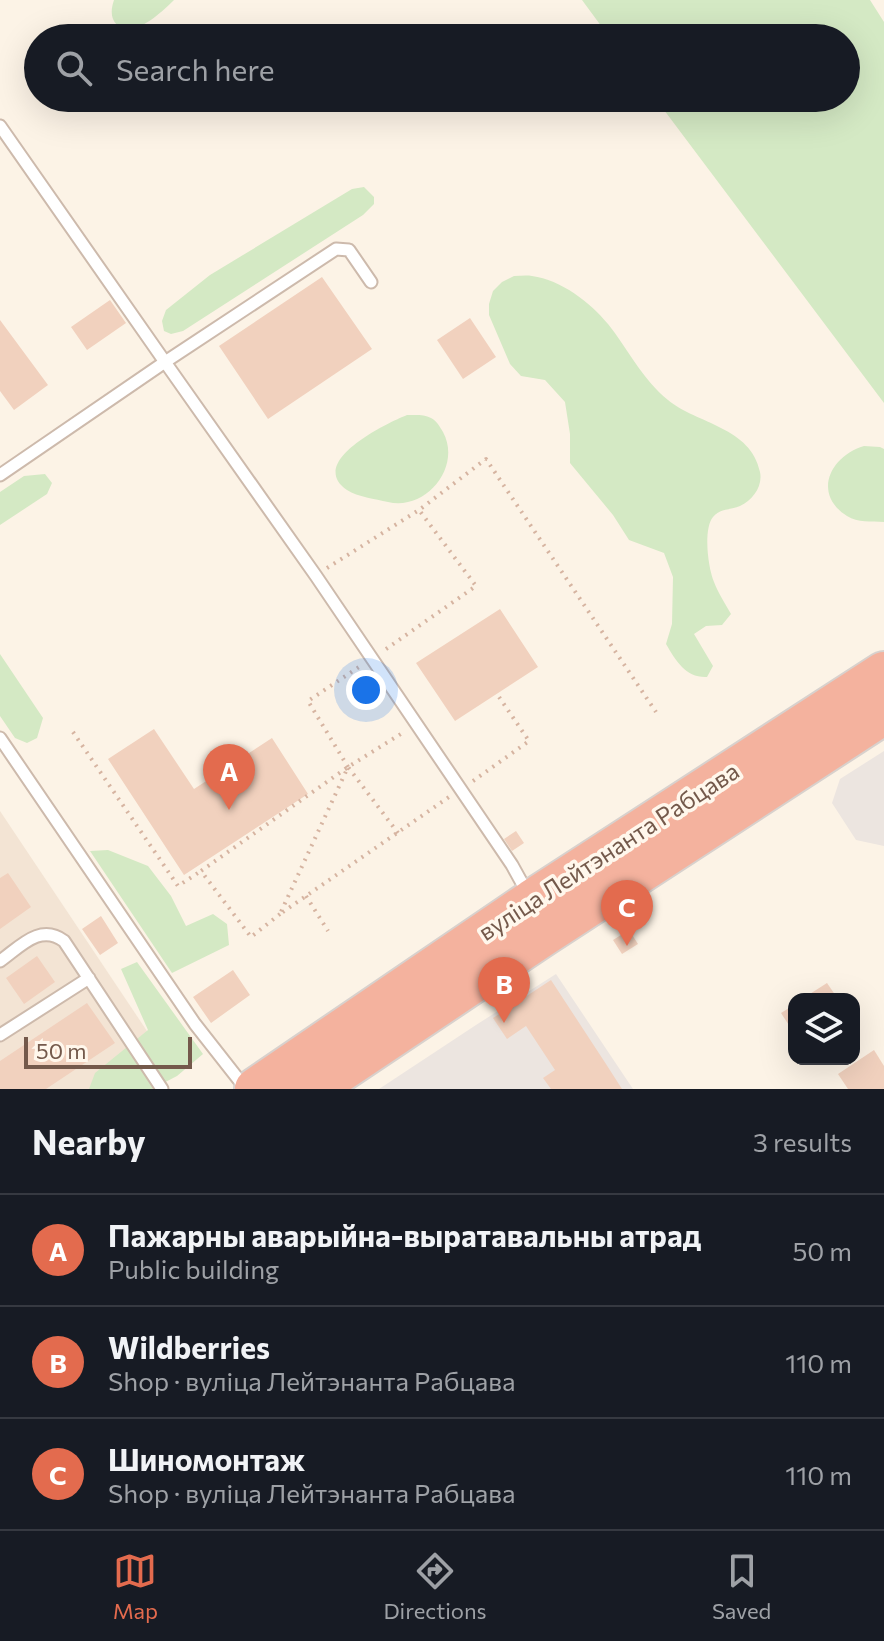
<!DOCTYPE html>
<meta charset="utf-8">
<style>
:root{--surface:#171b24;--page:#242831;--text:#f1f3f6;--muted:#9ea1a6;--line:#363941;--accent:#e36b4e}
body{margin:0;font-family:Commissioner,sans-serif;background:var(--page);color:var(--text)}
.controls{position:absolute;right:24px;bottom:24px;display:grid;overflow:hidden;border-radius:16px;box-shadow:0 8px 32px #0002}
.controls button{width:72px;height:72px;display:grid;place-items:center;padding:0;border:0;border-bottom:2px solid var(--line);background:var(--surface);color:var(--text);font:40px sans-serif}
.scale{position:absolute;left:24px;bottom:20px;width:168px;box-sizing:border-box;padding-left:8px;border:4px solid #74594b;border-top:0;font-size:22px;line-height:28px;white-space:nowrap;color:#74594b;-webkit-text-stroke:6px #fff7ec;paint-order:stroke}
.you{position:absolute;left:366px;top:690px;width:28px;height:28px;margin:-20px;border:6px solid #fff;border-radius:50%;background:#1a73e8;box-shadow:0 0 0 12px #1a73e833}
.badge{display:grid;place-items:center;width:52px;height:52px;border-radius:50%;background:var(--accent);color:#fff;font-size:26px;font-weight:700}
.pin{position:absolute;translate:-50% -66px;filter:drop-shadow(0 2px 4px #0008)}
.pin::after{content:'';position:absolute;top:42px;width:28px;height:24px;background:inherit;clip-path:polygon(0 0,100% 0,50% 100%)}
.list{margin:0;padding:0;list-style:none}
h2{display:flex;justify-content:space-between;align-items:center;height:104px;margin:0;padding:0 32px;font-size:34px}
h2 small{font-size:26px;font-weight:400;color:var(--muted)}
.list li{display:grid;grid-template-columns:52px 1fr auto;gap:24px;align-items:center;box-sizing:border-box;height:112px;padding:0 32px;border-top:2px solid var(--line)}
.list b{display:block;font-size:30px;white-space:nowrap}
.list p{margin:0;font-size:26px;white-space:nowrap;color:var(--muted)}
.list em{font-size:26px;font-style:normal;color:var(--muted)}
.icon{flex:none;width:44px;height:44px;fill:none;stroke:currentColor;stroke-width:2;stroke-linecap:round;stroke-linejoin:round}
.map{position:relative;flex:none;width:884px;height:1089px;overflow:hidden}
.search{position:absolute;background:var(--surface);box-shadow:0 8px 32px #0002;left:24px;right:24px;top:24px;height:88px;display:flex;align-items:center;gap:20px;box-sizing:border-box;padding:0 28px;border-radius:44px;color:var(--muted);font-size:30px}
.sheet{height:440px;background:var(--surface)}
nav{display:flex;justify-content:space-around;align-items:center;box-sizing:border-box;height:112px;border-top:2px solid var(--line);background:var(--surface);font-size:22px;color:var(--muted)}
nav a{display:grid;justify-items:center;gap:4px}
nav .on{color:var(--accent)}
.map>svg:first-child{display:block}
</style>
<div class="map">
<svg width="884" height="1089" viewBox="0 0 884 1089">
<rect width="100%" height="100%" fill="#fcf3e6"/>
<path fill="#f3e4d4" d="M0 811 159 1049 148 1089H0Z"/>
<path fill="#ece5e0" d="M884 751V846L856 840 832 803 840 779Z
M556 974 633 1089H379L476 1025Z"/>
<path fill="#d4e9c4" d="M114 0H174C163 11 133 40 117 25 110 18 111 9 114 0Z
M582 0H870L884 22V403L655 98H846V38H610Z
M364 187 374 197V204L363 215 183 331 171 334 164 331 162 321 166 310 210 275 352 189Z
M514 276C520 276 526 275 532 276 561 280 590 302 608 324 628 349 642 379 668 400 697 424 751 427 760 472 763 486 753 500 740 506 732 510 720 508 713 517 703 529 708 568 714 582 718 593 725 603 731 614L722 625 706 626 694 634 713 666 707 677C686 678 676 661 666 644L672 624 673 577 664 553 629 540 613 515 570 463V434L565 402 545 380 521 376 510 364 489 315V304L493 291 502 282Z
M407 415C415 415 424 414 431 418 437 421 440 427 443 432 462 467 426 511 388 502 375 499 358 497 347 490 306 462 387 423 407 415Z
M864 446 880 447 884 449V522C871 521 858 523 847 516 812 494 830 456 864 446Z
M45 474 52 483 47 494 0 525V492L24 476Z
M0 654 43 718 37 738 27 743 15 738 0 716Z
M108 850 148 866 171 896 186 926 213 914 227 924 229 945 172 973 90 851Z
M137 962 203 1054 177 1076 152 1089H89L95 1073 148 1030 121 969Z"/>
<path fill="#f1d1be" d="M322 277 372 349 268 419 219 346Z
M110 300 126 323 87 350 71 327Z
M470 318 496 357 463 379 437 340Z
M0 320 48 385 14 410 0 391Z
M500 609 538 667 455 721 416 663Z
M154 729 194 789 272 738 308 794 184 875 108 759Z
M516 831 524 843 512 851 504 839Z
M8 873 31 907 0 929V878Z
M101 916 118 943 100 955 82 929Z
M629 930 638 944 622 954 613 940Z
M37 956 55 982 24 1004 6 978Z
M233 970 250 995 211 1023 193 997Z
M551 980 606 1064 622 1089H551L543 1078 555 1070 526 1026 507 1039 493 1018Z
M827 983 838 999H802Z
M87 1003 115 1043 46 1089H0V1061Z
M794 1005V1033L781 1013Z
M874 1050 884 1066V1089H848L838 1074Z"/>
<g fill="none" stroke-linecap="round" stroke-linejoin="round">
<g stroke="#cdbaac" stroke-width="15">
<path id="lane" d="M0 126 165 362 336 249 349 250 371 282
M0 475 165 362 316 576 512 865 528 894
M0 738 195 1024 246 1089
M0 961C20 947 40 923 64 941L162 1089
M0 1035 89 978"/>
</g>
<g stroke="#d8d1cd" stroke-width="46">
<path id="highway" d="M256 1089 532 901 884 673
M313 1089 543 935 884 713"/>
</g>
<path stroke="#d6b4a1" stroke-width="4" stroke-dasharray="2 6" stroke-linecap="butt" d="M327 568 419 510 486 459 656 712
M386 649 476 586 419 510
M73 732 178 886 201 871
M348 767 308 701 359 667
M473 781 529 741 497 694
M398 833 348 767 280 914 449 797
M306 896 328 931
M280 914 251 937 201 871 348 767 404 732"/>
<use href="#lane" stroke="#fff" stroke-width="11"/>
<use href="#highway" stroke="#f4b29e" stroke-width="42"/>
</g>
<g text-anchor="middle" stroke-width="7" stroke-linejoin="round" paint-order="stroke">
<g font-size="24" fill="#74594b" stroke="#fff7ec">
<text transform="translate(609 852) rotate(-33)" y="8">вуліца Лейтэнанта Рабцава</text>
</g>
</g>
</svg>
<div class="controls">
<button><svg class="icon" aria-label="layers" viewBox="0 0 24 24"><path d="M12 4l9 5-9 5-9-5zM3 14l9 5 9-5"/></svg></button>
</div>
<div class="scale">50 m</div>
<div class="you"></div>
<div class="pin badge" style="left:229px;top:810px">A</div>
<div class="pin badge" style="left:504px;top:1023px">B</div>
<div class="pin badge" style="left:627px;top:946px">C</div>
<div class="search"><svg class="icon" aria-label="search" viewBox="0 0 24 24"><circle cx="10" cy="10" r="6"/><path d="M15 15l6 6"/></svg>Search here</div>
</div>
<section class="sheet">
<h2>Nearby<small>3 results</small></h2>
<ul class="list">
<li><span class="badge">A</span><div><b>Пажарны аварыйна-выратавальны атрад</b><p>Public building</p></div><em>50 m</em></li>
<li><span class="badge">B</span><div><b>Wildberries</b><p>Shop · вуліца Лейтэнанта Рабцава</p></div><em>110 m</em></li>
<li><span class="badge">C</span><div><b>Шиномонтаж</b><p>Shop · вуліца Лейтэнанта Рабцава</p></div><em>110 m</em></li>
</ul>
</section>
<nav>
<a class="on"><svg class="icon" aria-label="map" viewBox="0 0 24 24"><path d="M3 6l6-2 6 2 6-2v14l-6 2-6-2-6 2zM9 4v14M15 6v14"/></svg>Map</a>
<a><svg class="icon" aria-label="directions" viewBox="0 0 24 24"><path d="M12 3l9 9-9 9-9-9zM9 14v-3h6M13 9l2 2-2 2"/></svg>Directions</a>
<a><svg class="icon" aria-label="saved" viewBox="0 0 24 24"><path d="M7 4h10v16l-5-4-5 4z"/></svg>Saved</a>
</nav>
